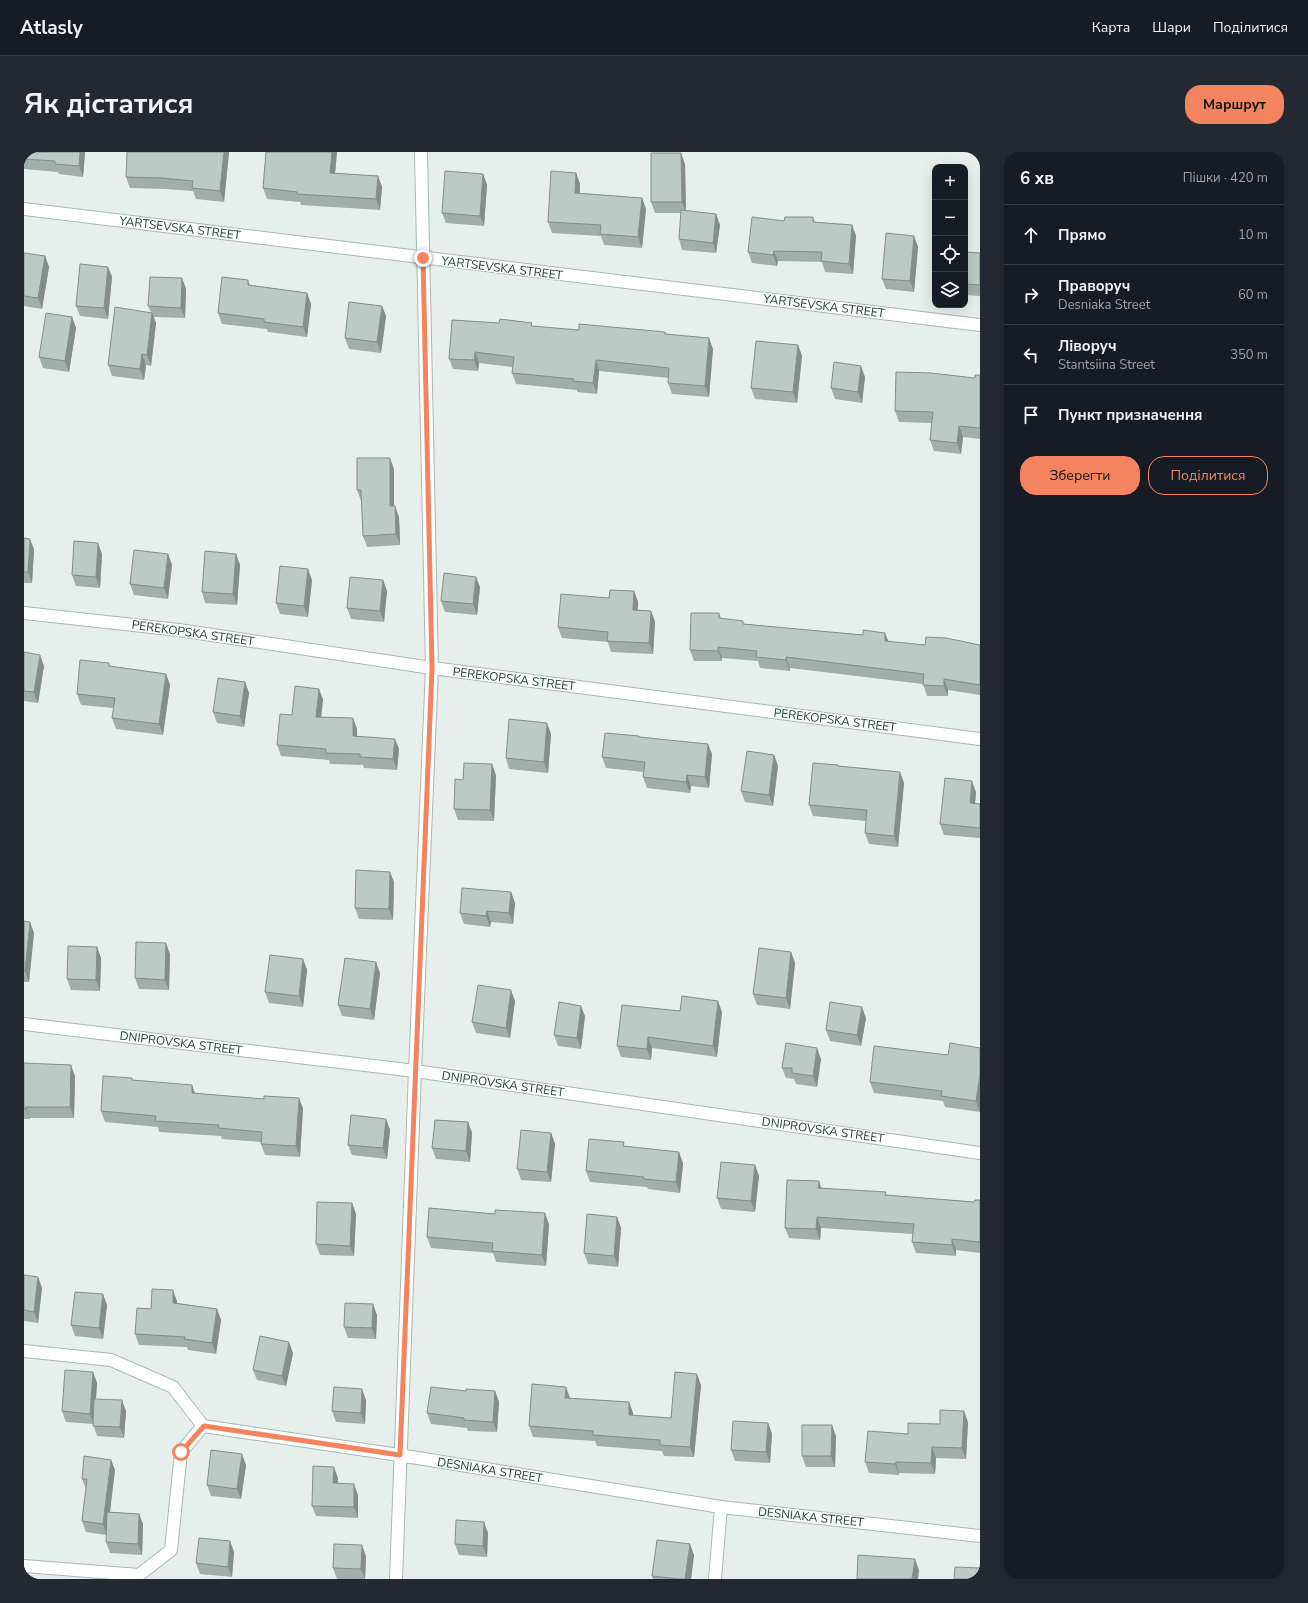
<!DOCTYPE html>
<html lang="uk">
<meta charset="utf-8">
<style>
:root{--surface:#171b24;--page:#242831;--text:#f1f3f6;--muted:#9ea1a6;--line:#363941;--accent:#f4845f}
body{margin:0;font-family:"Nunito Sans",sans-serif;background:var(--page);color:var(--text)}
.controls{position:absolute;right:12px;top:12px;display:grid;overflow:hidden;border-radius:8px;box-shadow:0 4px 16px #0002}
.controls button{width:36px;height:36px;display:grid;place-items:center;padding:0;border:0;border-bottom:1px solid var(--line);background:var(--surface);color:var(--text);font:20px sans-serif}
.stop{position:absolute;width:12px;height:12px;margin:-9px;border:3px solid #f4845f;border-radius:50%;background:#fff}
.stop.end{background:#f4845f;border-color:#fff;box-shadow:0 1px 4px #0008}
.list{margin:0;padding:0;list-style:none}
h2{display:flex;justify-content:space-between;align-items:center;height:52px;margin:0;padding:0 16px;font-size:17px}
h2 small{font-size:13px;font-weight:400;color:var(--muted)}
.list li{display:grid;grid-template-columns:26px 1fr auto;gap:12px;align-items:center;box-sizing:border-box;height:60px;padding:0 16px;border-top:1px solid var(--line)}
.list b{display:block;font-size:15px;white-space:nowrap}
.list p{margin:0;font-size:13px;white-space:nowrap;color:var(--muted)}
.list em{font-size:13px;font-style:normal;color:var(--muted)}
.actions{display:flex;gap:8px;padding:12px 16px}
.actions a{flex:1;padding:9px 0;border:1px solid var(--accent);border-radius:16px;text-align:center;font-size:14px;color:var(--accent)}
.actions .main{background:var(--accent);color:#111}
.icon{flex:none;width:22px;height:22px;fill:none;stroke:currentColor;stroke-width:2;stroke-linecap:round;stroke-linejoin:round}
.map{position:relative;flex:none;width:956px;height:1427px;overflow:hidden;border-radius:16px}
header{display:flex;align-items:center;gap:24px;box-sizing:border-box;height:56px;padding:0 20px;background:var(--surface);border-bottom:1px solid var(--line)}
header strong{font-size:19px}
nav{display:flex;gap:22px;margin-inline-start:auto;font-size:14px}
.intro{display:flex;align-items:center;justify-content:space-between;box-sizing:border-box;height:96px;padding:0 24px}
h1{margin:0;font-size:28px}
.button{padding:10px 18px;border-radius:16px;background:var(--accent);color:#111;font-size:14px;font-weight:700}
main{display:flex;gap:24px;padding:0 24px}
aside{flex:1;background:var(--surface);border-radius:16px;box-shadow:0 4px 16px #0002}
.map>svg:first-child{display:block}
</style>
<header>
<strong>Atlasly</strong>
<nav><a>Карта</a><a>Шари</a><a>Поділитися</a></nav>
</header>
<div class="intro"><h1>Як дістатися</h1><a class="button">Маршрут</a></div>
<main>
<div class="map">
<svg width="956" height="1427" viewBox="0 0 956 1427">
<rect width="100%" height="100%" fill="#e6efeb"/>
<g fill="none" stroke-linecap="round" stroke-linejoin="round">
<g stroke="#a8b8b2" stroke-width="14">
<path id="minor" d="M0 57 956 173
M0 461 155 478 408 516 956 587
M0 872 391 919 956 1001
M0 1199 87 1208 149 1235 179 1274 375 1303 697 1355 956 1384
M0 1414 115 1423 147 1398 157 1300 179 1274
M372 1427 391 919 408 516 397 0
M691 1427 697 1355"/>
</g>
<use href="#minor" stroke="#fff" stroke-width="12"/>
</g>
<path fill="#a1aea9" d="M0 0H61L59 25 35 22 34 20 0 17Z
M103 0H205L200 50 172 47 169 39 141 37 106 36 102 25Z
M242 0H313L311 21 354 24 358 35 356 58 277 53 276 50 243 47 239 36Z
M661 12 662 59 692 62 696 73 692 101 658 98 655 87 657 61H631L627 50Z
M552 21 556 32V41L618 46 622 57 618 96 580 93 577 84 528 81 524 70Z
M459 22 463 33 460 74 422 71 418 61Z
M789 65 791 70 828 73 832 84 829 122 801 120 798 110 754 109 753 114 728 111 724 100 760 69Z
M890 84 894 95 890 140 862 137 858 127Z
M941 100 956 101V144L941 143Z
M0 101 21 104 25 115 18 157 0 154Z
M84 115 88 125 84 167 56 164 52 154Z
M158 126 162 137 161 166 130 165 132 171 127 214 122 213 120 228 88 224 84 213 127 160 124 154Z
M224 128 226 133 283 141 287 152 283 185 244 180 243 177 198 172 194 161Z
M358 154 362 164 357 201 325 197 321 186Z
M48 165 52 176 45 220 19 216 15 205Z
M509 174 555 178 641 180 642 182 689 197 685 245 648 242 644 231 645 226 575 219 573 242 553 240V238L492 232 488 221 489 215 455 211 454 219 429 217 425 207Z
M774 193 778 204 773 251 731 247 727 236Z
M956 223V287L939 285 937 302 910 299 906 288 908 271 875 270 871 259 951 226Z
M841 225 838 251 811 247 807 236Z
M370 317V354L375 365 376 393 343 395 339 384 338 349H337L333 338Z
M0 386 10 397 8 431H0Z
M78 402 76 436 52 434 48 423Z
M144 402 148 413 144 447 110 443 106 432Z
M212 402 216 413 213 453 181 451 178 440Z
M288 428 284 465 256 462 252 451Z
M359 428 363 439 360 470 327 467 323 456Z
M456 435 453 463 421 460 417 449Z
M610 439 614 450V459H627L631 470 629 502 587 500 584 490 538 486 534 475 585 446Z
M695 461 697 466 720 472 839 483 861 481 865 490 901 493H956V543L924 538V544H903L899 532 766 516V519L736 516 734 509 698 506V509H670L666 498Z
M0 500 20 514 14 551 0 549Z
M86 514 142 522 146 533 139 583 92 577 88 566 90 556 57 553 53 542Z
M221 530 225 541 220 575 193 571 189 560Z
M299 547 297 565 329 566 333 577V584L375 597 373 618 340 616 339 613 306 612 305 608 257 604 253 593 268 563Z
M527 582 524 621 485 617 482 606Z
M615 584V586L688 602 685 636 667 634 666 641 623 636 619 625 620 620 582 616 578 605Z
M750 603 754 614 749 654 721 650 717 639Z
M815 614 876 620 880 631 874 695 845 692 841 681 842 669 789 664 785 653Z
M472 623 470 669 434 668 430 657 439 628Z
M952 640 951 652H956V686L920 683 916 672Z
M370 730 369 768 335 767 331 756Z
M487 740 491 751 489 772 467 770 466 775 440 772 436 761Z
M0 769 10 781 5 830H0Z
M73 795 77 806 76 839 47 838 43 827Z
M767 800 771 811 766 857 733 853 729 842Z
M146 802 145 838 115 837 111 826Z
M279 807 283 818 279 855 245 851 241 840Z
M356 821 350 868 318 864 314 853Z
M491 849 486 886 452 881 448 870Z
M656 859 698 860 693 905 628 896 627 908 597 905 593 894Z
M561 864 557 897 534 894 530 883Z
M842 866 837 894 806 889 802 878Z
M956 896V960L921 955 919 949 850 941 846 930 924 903Z
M797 907 793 935 772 932 770 927 762 926 758 916Z
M0 911 51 924 50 966H6V967H0Z
M108 926 109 929 171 941 279 956 276 1005 241 1003 237 992V990L198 987 197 984 135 980 134 975 81 970 77 959Z
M362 967 366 978 363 1007 328 1003 324 993Z
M444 970 448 981 446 1010 412 1007 408 996Z
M527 981 531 992 527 1030 497 1028 493 1017Z
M601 994 659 1011 656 1041 624 1037 623 1035 566 1030 562 1019Z
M731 1013 735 1024 731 1060 697 1057 693 1046Z
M795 1029 797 1036 863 1043 950 1050 956 1048V1101L932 1098V1104L892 1101 888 1090 889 1082 797 1076 796 1088 765 1086 761 1076Z
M328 1051 332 1062 330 1104 296 1103 292 1092Z
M593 1065 597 1076 594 1115 564 1112 560 1101Z
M525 1072 522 1114 472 1110 469 1101 407 1096 403 1085Z
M0 1123 14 1125 18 1136 14 1171 0 1169Z
M153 1149V1151L193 1157 197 1168 192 1202 164 1198 163 1195 115 1193 111 1182 127 1157Z
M83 1153 79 1187 51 1184 47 1173Z
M353 1163 352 1187 324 1186 320 1175Z
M269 1201 262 1234 233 1228 229 1218Z
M69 1220 73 1231 72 1247 102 1259 100 1286 73 1284 69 1272 42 1270 38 1259Z
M677 1233 670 1305 640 1304 638 1299 573 1294 571 1289 509 1285 505 1274 546 1246 605 1250 609 1261V1264L647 1266Z
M442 1239H471L475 1250 473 1280 444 1279 443 1276 407 1272 403 1261Z
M342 1248 341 1272 312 1270 308 1259Z
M944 1270 942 1307 912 1306 911 1322 875 1321V1323L845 1321 841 1310 884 1282 916 1272Z
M744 1271 748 1282 746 1311 711 1309 707 1298Z
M812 1284 811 1315H782L778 1304Z
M87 1308 91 1318 86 1360 115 1362 119 1372 118 1403 86 1401 82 1390V1383L62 1380 58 1369 62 1337 58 1327Z
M222 1313 217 1347 187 1344 183 1333Z
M314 1326 313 1332 334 1343V1366L292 1364 288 1354Z
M464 1381 463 1405 435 1403 431 1392Z
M206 1389 210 1400 208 1425 176 1422 172 1411Z
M670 1403 667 1427H629L628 1424Z
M342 1404 341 1427H313L309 1416Z"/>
<path fill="#838d89" d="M56 0H61L59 25 55 14Z
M200 0H205L200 50 196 39Z
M308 0H313L310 32 306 21Z
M657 1 661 12 662 61 658 50Z
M552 21 556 32 555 52 551 41Z
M459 22 463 33 460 74 456 64Z
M354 24 358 35 356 58 352 47Z
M618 46 622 57 618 96 614 85Z
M692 62 696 73 692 101 689 91Z
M828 73 832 84 829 122 825 112Z
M890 84 894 95 890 140 886 129Z
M750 99 754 109 753 114 749 103Z
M21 104 25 115 18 157 14 146Z
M84 115 88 125 84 167 80 156Z
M158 126 162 137 161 166 157 156Z
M283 141 287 152 283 185 279 175Z
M358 154 362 164 357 201 353 190Z
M128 161 132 171 127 214 123 203Z
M48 165 52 176 45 220 41 209Z
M685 186 689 197 685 245 681 234Z
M774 193 778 204 773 251 769 240Z
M451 200 455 211 454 219 450 208Z
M118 202 122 213 120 228 116 217Z
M572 208 575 219 573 242 569 231Z
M837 214 841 225 838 251 834 240Z
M935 274 939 285 937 302 933 291Z
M366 306 370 317V365L366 354Z
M371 354 375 365 376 393 372 382Z
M6 387 10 397 8 431 4 420Z
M74 391 78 402 76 436 72 425Z
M144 402 148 413 144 447 140 436Z
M212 402 216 413 213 453 209 442Z
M284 417 288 428 284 465 280 454Z
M452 425 456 435 453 463 449 452Z
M359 428 363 439 360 470 356 459Z
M610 439 614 450 613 469 609 458Z
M627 459 631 470 629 502 625 491Z
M861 481 865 492 861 489Z
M694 495 698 506V509L694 499Z
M16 503 20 514 14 551 10 540Z
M762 505 766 516V519L762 508Z
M142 522 146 533 139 583 135 572Z
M920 527 924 538V544L920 534Z
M221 530 225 541 220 575 216 564Z
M295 537 299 547 296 576 292 565Z
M329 566 333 577V595L329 584Z
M523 571 527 582 524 621 520 610Z
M371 587 375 597 373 618 369 607Z
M684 592 688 602 685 636 681 625Z
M750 603 754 614 749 654 745 643Z
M468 612 472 623 470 669 466 658Z
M876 620 880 631 874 695 870 684Z
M663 623 667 634 666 641 662 630Z
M948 629 952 640 950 662 946 651Z
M366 720 370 730 369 768 365 757Z
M487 740 491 751 489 772 485 761Z
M463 759 467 770 466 775 462 764Z
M6 770 10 781 5 830 1 819Z
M142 791 146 802 145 838 141 828Z
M73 795 77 806 76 839 72 828Z
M767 800 771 811 766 857 762 846Z
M279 807 283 818 279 855 275 844Z
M352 810 356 821 350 868 346 857Z
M487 838 491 849 486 886 482 876Z
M694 849 698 860 693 905 689 894Z
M557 854 561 864 557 897 553 886Z
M838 855 842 866 837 894 833 883Z
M624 885 628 896 627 908 623 897Z
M793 896 797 907 793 935 789 924Z
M47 913 51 924 50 966 46 955Z
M956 923V960L952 949Z
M168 933 172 944 168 941Z
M275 946 279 956 276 1005 272 994Z
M2 955 6 966V967L2 957Z
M362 967 366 978 363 1007 359 996Z
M444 970 448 981 446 1010 442 999Z
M527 981 531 992 527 1030 523 1020Z
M655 1000 659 1011 656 1041 652 1030Z
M731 1013 735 1024 731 1060 727 1049Z
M795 1029 798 1040 794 1036Z
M328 1051 332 1062 330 1104 326 1094Z
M521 1061 525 1072 522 1114 518 1103Z
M593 1065 597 1076 594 1115 590 1104Z
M793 1065 797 1076 796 1088 792 1077Z
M928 1087 932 1098V1104L928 1093Z
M14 1125 18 1136 14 1171 10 1160Z
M149 1138 153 1149 152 1162 149 1151Z
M79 1142 83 1153 79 1187 75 1176Z
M349 1152 353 1163 352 1187 348 1176Z
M193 1157 197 1168 192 1202 188 1191Z
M265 1190 269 1201 262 1234 258 1224Z
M69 1220 73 1231 70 1272 66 1262Z
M673 1222 677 1233 670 1305 666 1295Z
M542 1235 546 1246H541Z
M338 1237 342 1248 341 1272 337 1261Z
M471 1239 475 1250 473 1280 469 1270Z
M98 1248 102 1259 100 1286 96 1275Z
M605 1250 609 1261V1274L605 1263Z
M940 1259 944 1270 942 1307 938 1296Z
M744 1271 748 1282 746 1311 742 1300Z
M808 1273 812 1284 811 1315 807 1304Z
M908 1295 912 1306 911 1322 907 1311Z
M218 1302 222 1313 217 1347 213 1337Z
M87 1308 91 1318 83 1383 79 1372Z
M872 1310 875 1321V1323L871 1312Z
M310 1315 314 1326 313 1342 309 1331Z
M330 1332 334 1343V1366L330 1355Z
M115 1362 119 1372 118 1403 114 1392Z
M460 1370 464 1381 463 1405 459 1394Z
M206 1389 210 1400 208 1425 204 1415Z
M666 1392 670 1403 667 1427H661Z
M338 1393 342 1404 341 1427 337 1417Z
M891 1407 895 1418 894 1427H888Z"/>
<path fill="#bbcac4" stroke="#838d89" d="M0 0H56L55 14 31 12V9L0 7Z
M103 0H200L196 39 168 36 169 29 138 26 102 25Z
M242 0H308L306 21 354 24 352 47 273 42V40L239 36Z
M627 1H657L658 50H627Z
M421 19 459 22 456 64 418 61Z
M527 19 552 21 551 41 618 46 614 85 576 82 577 73 524 70Z
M657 58 692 62 689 91 655 87Z
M728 65 760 69 761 65H789V70L828 73 825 112 797 109 798 100 750 99 749 103 724 100Z
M862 81 890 84 886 129 858 127Z
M941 100 956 101V133L941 132Z
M0 101 21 104 14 146 0 144Z
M56 112 84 115 80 156 52 154Z
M126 125 158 126 157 156 124 154Z
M198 125 224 128V133L283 141 279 175 240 170V167L194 161Z
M325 150 358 154 353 190 321 186Z
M91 155 128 161 123 203 118 202 116 217 84 213Z
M22 161 48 165 41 209 15 205Z
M476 167 508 171 507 174 555 178V172L641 180V182L685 186 681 234 644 231 645 216 572 208 569 231 549 229 550 227 488 221 490 205 451 200 450 208 425 207 428 168 475 171Z
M732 189 774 193 769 240 727 236Z
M810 210 837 214 834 240 807 236Z
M872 220 907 221 951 226V223H956V276L935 274 933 291 906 288 909 260 871 259Z
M333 306H366V354H371L372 382 339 384 337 338H333Z
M0 386 6 387 4 420H0Z
M50 389 74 391 72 425 48 423Z
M110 398 144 402 140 436 106 432Z
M181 399 212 402 209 442 178 440Z
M256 414 284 417 280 454 252 451Z
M420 421 452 425 449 452 417 449Z
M326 425 359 428 356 459 323 456Z
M586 438 610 439 609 458 627 459 625 491 583 489 584 480 534 475 537 442 585 446Z
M667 461H695V466L719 469V472L839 483V478L861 481V489L901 493 902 485 922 486 956 493V533L920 527V534L899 533 900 522 762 505V508L732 505 733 499 694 495V499L666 498Z
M0 500 16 503 10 540 0 539Z
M56 508 85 511V514L142 522 135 572 88 566 91 546 53 542Z
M194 526 221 530 216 564 189 560Z
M271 534 295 537 292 565 329 566V584L371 587 369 607 336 605V602L302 601V597L253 593 256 562 268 563Z
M485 567 523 571 520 610 482 606Z
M581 581 615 584V585L684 592 681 625 663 623 662 630 619 625 621 610 578 605Z
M723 599 750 603 745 643 717 639Z
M440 611 468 612 466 658 430 657 431 627 439 628Z
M789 611 814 613V614L876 620 870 684 841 681 843 658 785 653Z
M921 626 948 629 946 651 956 652V676L916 672Z
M332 718 366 720 365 757 331 756Z
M438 736 487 740 485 761 463 759 462 764 436 761Z
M0 769 6 770 1 819H0Z
M112 790 142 791 141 828 111 826Z
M44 794 73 795 72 828 43 827Z
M735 796 767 800 762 846 729 842Z
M246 803 279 807 275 844 241 840Z
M321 806 352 810 346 857 314 853Z
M454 833 487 838 482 876 448 870Z
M658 844 694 849 689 894 624 885 623 897 593 894 598 853 656 859Z
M535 850 557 854 553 886 530 883Z
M806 850 838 855 833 883 802 878Z
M762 891 793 896 789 924 768 921V916H758Z
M926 891 956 896V923L952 949 917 944 918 939 846 930 850 894 924 903Z
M0 911 47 913 46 955H2V957L0 956Z
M79 924 108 926V928L168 933V941L240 947V944L275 946 272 994 237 992 238 980 194 976 195 973 131 969 132 964 77 959Z
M327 963 362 967 359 996 324 993Z
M411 968 444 970 442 999 408 996Z
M497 978 527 981 523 1020 493 1017Z
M565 987 600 990 599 994 655 1000 652 1030 620 1027V1025L562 1019Z
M697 1010 731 1013 727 1049 693 1046Z
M763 1028 795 1029 794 1036 862 1040 861 1043 950 1050 951 1048H956V1090L928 1087V1093L888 1090 890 1072 793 1065 792 1077 761 1076Z
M293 1050 328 1051 326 1094 292 1092Z
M405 1056 471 1062V1058L521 1061 518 1103 468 1099 469 1091 403 1085Z
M563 1062 593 1065 590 1104 560 1101Z
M0 1123 14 1125 10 1160 0 1158Z
M128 1137 149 1138V1151L193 1157 188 1191 160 1187 161 1185 111 1182 113 1156 127 1157Z
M51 1140 79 1142 75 1176 47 1173Z
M321 1151 349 1152 348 1176 320 1175Z
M236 1184 265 1190 258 1224 229 1218Z
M41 1218 69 1220 66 1262 38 1259Z
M651 1220 673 1222 666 1295 636 1293V1288L569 1283V1279L505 1274 508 1232 542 1235 541 1246 605 1250V1263L647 1266Z
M310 1235 338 1237 337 1261 308 1259Z
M407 1235 442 1239V1237L471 1239 469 1270 440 1268V1266L403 1261Z
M70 1247 98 1248 96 1275 69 1274Z
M916 1258 940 1259 938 1296 908 1295 907 1311 872 1310 871 1312 841 1310 844 1279 884 1282V1271L916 1272Z
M709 1269 744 1271 742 1300 707 1298Z
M778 1273H808L807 1304H778Z
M187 1298 218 1302 213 1337 183 1333Z
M60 1304 87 1308 79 1372 58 1369 63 1327H58Z
M289 1314 310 1315 309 1331 330 1332V1355L288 1354Z
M83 1360 115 1362 114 1392 82 1390Z
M432 1368 460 1370 459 1394 431 1392Z
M175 1386 206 1389 204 1415 172 1411Z
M633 1388 666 1392 661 1427H655L628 1424Z
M310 1392 338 1393 337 1417 309 1416Z
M834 1403 891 1407 888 1427H833Z
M931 1415 956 1416V1427H930Z"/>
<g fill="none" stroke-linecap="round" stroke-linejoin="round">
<path stroke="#f4845f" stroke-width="5" d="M157 1300 180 1274 376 1303 408 516 399 106"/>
</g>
<g text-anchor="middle" stroke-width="3" stroke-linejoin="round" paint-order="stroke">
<g font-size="12" fill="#24423a" stroke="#f7fbf9">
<text transform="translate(156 76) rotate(7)" y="4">YARTSEVSKA STREET</text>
<text transform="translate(478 116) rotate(7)" y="4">YARTSEVSKA STREET</text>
<text transform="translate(800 154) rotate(7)" y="4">YARTSEVSKA STREET</text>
<text transform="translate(169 481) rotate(8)" y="4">PEREKOPSKA STREET</text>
<text transform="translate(490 527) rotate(7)" y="4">PEREKOPSKA STREET</text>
<text transform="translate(811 568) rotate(7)" y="4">PEREKOPSKA STREET</text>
<text transform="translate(157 891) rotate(7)" y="4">DNIPROVSKA STREET</text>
<text transform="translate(479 932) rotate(8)" y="4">DNIPROVSKA STREET</text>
<text transform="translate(799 978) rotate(8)" y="4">DNIPROVSKA STREET</text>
<text transform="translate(466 1318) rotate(9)" y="4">DESNIAKA STREET</text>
<text transform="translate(787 1365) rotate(6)" y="4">DESNIAKA STREET</text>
</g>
</g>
</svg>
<div class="controls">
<button>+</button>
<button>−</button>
<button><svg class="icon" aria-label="locate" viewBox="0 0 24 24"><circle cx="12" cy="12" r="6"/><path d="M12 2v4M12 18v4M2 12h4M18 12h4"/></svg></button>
<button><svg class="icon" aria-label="layers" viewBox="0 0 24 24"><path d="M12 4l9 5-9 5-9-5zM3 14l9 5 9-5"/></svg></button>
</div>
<div class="stop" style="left:157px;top:1300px"></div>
<div class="stop end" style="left:399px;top:106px"></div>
</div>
<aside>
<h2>6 хв<small>Пішки · 420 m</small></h2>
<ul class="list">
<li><svg class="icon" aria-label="ahead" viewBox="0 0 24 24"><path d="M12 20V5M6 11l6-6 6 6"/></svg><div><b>Прямо</b></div><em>10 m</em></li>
<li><svg class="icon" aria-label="right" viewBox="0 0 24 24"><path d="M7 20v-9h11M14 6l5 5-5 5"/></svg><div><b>Праворуч</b><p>Desniaka Street</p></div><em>60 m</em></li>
<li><svg class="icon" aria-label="left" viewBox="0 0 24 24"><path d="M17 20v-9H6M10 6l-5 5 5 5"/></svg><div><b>Ліворуч</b><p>Stantsiina Street</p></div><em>350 m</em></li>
<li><svg class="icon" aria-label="arrive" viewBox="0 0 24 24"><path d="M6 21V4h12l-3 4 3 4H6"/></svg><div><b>Пункт призначення</b></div></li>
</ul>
<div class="actions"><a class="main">Зберегти</a><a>Поділитися</a></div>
</aside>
</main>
